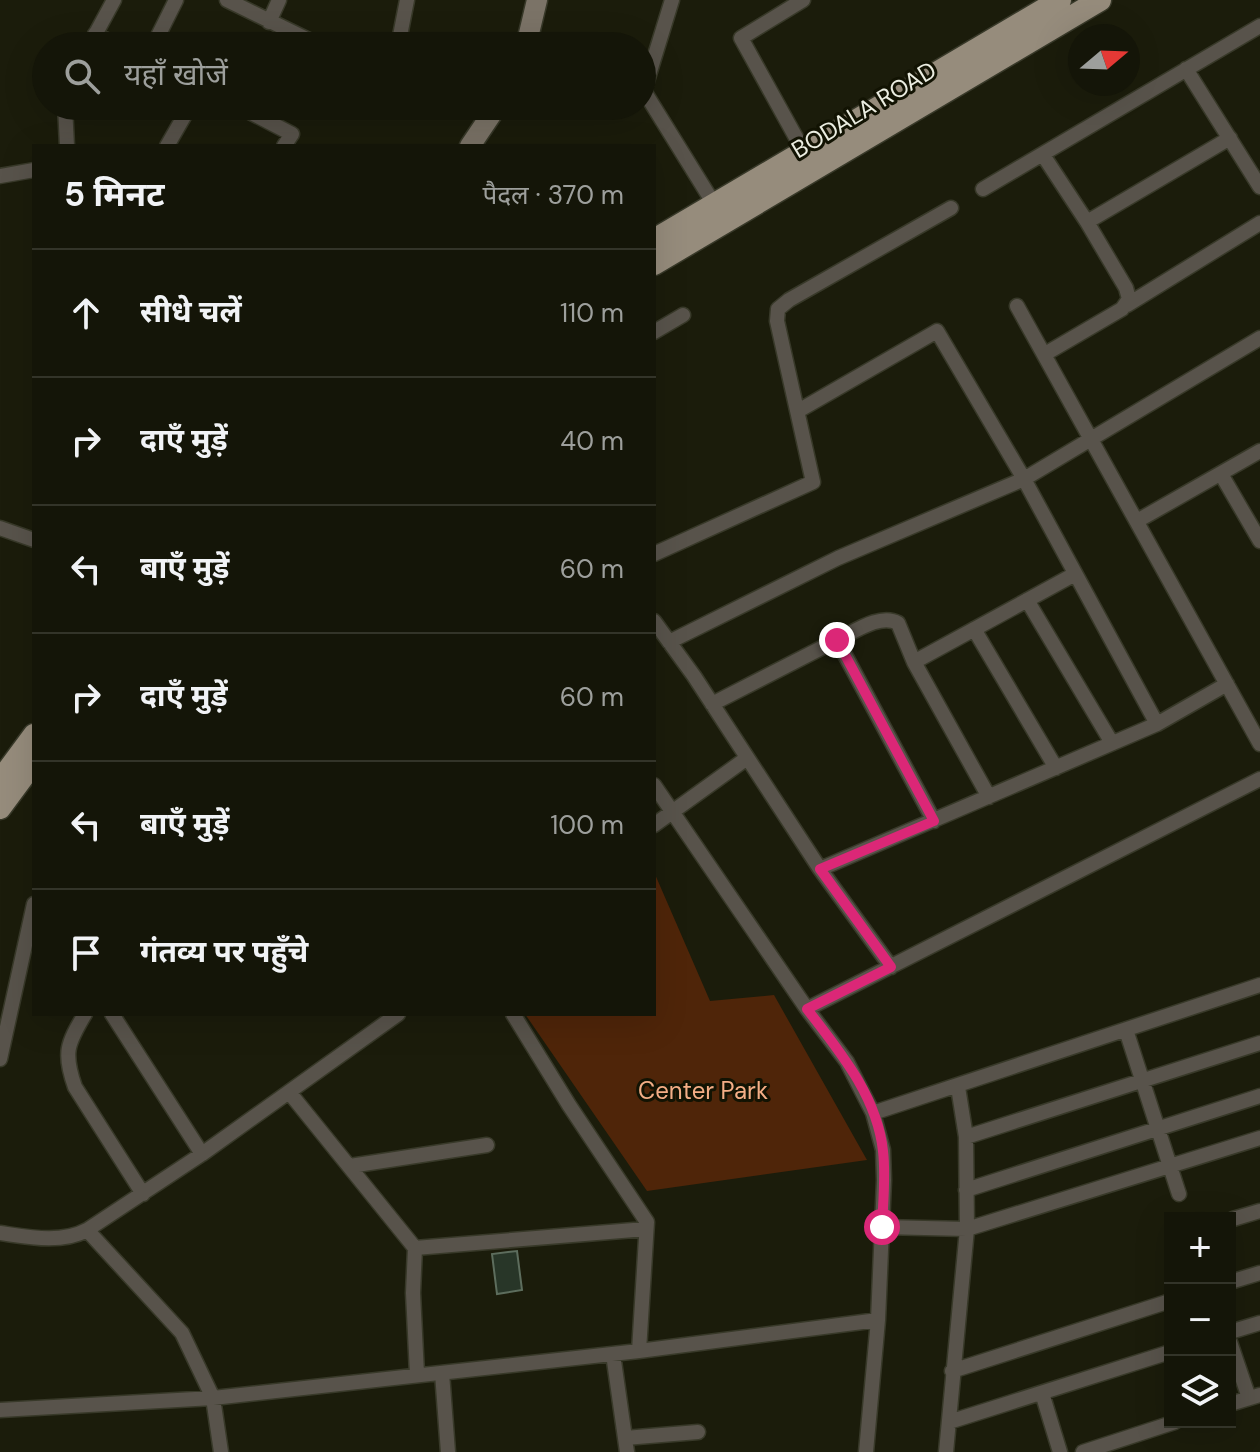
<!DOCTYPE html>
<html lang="hi">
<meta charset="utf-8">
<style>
:root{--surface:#141508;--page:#1d1e12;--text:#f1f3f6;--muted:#9d9f9c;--line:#333429}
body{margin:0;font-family:"DM Sans","Noto Sans Devanagari",sans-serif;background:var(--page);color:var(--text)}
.controls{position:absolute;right:24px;bottom:24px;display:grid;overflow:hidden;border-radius:0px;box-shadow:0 8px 32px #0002}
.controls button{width:72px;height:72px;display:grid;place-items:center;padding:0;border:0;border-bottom:2px solid var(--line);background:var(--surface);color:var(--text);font:40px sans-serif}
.compass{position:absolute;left:1068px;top:24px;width:72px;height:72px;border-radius:50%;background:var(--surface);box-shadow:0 8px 32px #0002;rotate:71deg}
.stop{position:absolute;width:24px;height:24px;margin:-18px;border:6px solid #db2777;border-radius:50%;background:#fff}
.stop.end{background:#db2777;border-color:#fff;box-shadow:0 2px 8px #0008}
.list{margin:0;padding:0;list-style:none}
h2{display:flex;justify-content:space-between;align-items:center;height:104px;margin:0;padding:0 32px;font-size:34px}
h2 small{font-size:26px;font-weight:400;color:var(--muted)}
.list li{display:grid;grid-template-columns:52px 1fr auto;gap:24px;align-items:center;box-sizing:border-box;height:128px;padding:0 32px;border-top:2px solid var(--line)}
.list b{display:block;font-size:30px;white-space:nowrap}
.list em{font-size:26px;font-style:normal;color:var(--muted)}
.icon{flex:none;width:44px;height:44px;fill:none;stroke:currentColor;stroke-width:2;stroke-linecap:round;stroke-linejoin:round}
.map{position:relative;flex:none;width:1260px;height:1452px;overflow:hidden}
.search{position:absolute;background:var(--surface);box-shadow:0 8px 32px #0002;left:32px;top:32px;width:624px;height:88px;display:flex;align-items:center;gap:20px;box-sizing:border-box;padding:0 28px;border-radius:44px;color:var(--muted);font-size:30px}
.panel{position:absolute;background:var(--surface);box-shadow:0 8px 32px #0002;left:32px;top:144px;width:624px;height:872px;border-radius:0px}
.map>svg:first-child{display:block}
</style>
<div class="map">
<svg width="1260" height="1452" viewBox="0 0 1260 1452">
<rect width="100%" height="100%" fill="#1b1c0b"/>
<path fill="#4f2509" d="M654 872 710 1001 774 995 867 1160 647 1191 525 1014H654Z"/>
<path fill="#283628" stroke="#5d6d5d" stroke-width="2" d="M517 1251 522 1290 497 1294 492 1254Z"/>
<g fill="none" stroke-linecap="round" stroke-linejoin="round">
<g stroke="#383929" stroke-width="17">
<path id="street" d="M227 0 321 46
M672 0 644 91 714 204
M803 0 741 38 804 152
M269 22 279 0
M95 34 119 46
M89 46 114 0
M153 46 176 0
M398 46 407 0
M1186 69 1260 187
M65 106 67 146
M238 106 292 134 284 146
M167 146 190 106
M1043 155 1087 222 1126 288 1129 299 1122 309 1045 354
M0 176 34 170
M983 189 1260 26
M1087 222 1230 138
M1127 305 1260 223
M1017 306 1260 744
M654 332 683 315
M798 411 937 331 1024 479 1157 724
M1221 474 1260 541
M1137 521 1260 451
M0 528 34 540
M654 554 813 482 777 321 778 309 789 300 951 208
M1027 600 1112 743
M654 621 694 676 820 869 891 967
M974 629 1056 768
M837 640C854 632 880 613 898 623L914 662
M669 642 838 558 1024 479 1260 338
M712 704 837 640 934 821
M654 785 807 1009 847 1062 873 1113 883 1150 884 1180 878 1320 866 1452
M989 797 914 662 1075 574
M654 825 747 758
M820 869 1157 724 1227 684
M807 1009 1260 779
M85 1014C67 1044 63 1053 75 1087L143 1194
M112 1014 202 1154
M513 1014 569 1105 647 1222 639 1351
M1126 1030 1179 1194
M0 1059 34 904
M289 1092 415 1248 413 1293 417 1374
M873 1113 1260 985
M966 1137 1260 1043
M350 1166 487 1145
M966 1190 1260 1096
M1233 1219 1260 1211
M882 1227 967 1229 1260 1138
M87 1230 182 1333 213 1398 221 1452
M0 1233C28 1237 61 1244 87 1230L202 1154 398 1014
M415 1248 646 1229
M1230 1282 1260 1273
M1230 1332 1260 1323
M1230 1342 1249 1398
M613 1354 627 1452
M952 1371 1170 1301
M442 1373 448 1452
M1042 1393 1060 1452
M1230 1404 1260 1395
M0 1410 213 1398 639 1351 878 1320
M949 1422 1170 1352
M625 1438 698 1432
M946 1452 967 1229 966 1137 958 1087
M1083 1452 1175 1422"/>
</g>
<g stroke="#383929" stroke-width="23">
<path id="secondary" d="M526 46 537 0
M470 146 497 106"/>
</g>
<g stroke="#383929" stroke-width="25">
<path id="primary" d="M654 240 1060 0
M654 264 1100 0
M0 781 34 735
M0 808 34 762"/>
</g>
<use href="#street" stroke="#58534b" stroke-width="14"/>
<use href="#secondary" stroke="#7b7367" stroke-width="20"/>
<use href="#primary" stroke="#968c7c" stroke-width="22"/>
</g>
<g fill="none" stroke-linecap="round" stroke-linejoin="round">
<path stroke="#db2777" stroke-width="10" d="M837 640 934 821 820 869 891 967 807 1009C840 1052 877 1096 883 1151 886 1176 883 1202 882 1227"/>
</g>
<g text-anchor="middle" stroke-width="6" stroke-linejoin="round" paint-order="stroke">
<g font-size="24" fill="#ebede1" stroke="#121303">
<text transform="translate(864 110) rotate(-31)" y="8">BODALA ROAD</text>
</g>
<g font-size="24" fill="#f4ae86" stroke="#121303">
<text x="703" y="1099">Center Park</text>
</g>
</g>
</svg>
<div class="controls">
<button>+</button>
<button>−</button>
<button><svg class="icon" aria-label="layers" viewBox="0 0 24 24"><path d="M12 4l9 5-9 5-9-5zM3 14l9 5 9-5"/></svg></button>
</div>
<svg class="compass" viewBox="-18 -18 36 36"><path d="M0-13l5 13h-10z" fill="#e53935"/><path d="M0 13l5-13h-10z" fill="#9d9f9c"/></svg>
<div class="stop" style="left:882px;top:1227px"></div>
<div class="stop end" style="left:837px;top:640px"></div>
<div class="search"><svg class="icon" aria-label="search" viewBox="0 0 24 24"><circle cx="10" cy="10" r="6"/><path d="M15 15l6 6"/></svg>यहाँ खोजें</div>
<section class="panel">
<h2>5 मिनट<small>पैदल · 370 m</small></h2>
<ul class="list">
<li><svg class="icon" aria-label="ahead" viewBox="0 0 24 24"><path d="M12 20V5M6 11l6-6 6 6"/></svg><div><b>सीधे चलें</b></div><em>110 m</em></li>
<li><svg class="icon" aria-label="right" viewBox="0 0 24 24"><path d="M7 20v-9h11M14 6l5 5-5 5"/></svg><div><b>दाएँ मुड़ें</b></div><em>40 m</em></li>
<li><svg class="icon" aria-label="left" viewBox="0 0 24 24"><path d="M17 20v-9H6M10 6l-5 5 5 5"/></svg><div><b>बाएँ मुड़ें</b></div><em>60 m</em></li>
<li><svg class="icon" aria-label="right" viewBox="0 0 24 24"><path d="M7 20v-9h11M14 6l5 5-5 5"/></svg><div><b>दाएँ मुड़ें</b></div><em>60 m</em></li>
<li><svg class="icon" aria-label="left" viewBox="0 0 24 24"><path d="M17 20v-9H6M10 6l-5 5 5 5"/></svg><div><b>बाएँ मुड़ें</b></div><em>100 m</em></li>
<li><svg class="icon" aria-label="arrive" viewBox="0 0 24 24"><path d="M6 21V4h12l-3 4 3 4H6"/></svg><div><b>गंतव्य पर पहुँचे</b></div></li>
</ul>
</section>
</div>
